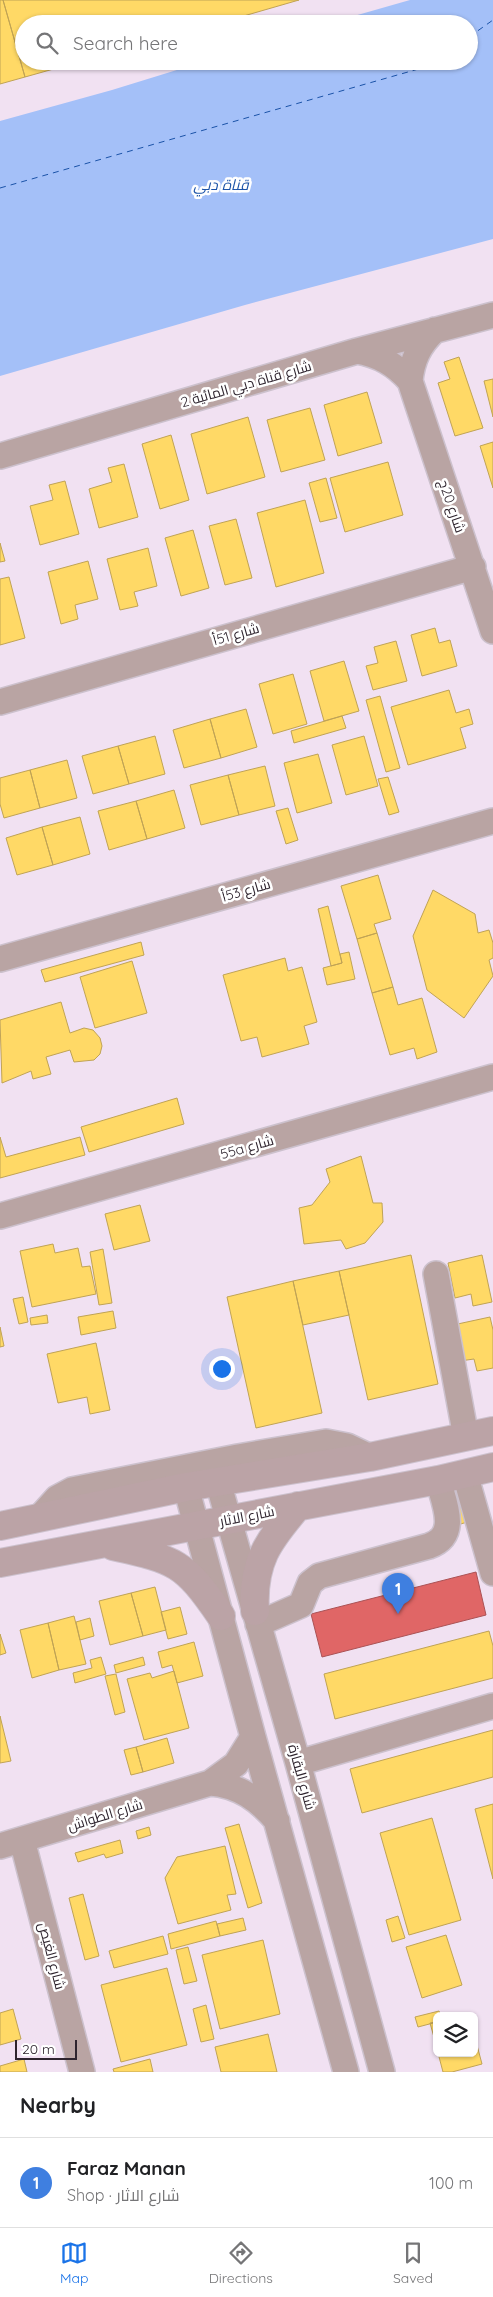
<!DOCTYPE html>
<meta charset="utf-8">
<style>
:root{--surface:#fff;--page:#f2f2f2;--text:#202124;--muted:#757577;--line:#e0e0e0;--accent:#1a73e8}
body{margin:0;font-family:Quicksand,Cairo,sans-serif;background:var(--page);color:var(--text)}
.controls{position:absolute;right:15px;bottom:15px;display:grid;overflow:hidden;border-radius:8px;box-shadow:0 1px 4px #0004}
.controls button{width:45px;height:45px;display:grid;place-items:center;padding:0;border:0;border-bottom:1px solid var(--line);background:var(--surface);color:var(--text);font:25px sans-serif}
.scale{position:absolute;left:15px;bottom:12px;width:62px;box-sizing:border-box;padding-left:5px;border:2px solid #2e242e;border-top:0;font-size:14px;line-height:18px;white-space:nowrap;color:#2e242e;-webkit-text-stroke:4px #fff;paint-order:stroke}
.you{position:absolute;left:221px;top:1368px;width:18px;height:18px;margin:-12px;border:4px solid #fff;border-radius:50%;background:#1a73e8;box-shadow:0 0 0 8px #1a73e833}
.badge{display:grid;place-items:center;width:32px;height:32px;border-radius:50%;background:var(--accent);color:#fff;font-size:16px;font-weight:700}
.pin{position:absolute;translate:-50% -41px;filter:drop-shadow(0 1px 2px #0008)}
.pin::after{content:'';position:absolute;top:26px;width:18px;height:15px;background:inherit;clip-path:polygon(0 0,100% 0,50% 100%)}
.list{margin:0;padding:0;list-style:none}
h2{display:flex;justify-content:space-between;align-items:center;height:65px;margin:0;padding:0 20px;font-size:21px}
h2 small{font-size:16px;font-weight:400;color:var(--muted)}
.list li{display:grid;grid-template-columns:32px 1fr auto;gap:15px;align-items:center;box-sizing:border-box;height:90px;padding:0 20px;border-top:1px solid var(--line)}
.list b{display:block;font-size:19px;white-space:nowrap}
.list p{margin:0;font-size:16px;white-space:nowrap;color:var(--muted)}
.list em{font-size:16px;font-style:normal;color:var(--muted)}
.icon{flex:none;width:28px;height:28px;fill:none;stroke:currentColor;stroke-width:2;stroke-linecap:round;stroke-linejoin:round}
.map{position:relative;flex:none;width:493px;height:2072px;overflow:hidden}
.search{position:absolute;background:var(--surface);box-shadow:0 1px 4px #0004;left:15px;right:15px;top:15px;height:55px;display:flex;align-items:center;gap:12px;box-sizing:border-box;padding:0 18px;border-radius:28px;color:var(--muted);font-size:19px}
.sheet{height:155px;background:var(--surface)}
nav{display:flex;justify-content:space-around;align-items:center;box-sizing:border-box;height:70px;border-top:1px solid var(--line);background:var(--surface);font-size:14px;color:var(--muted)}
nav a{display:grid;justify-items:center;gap:2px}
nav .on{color:var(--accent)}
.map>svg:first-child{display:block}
</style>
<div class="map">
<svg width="493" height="2072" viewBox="0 0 493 2072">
<rect width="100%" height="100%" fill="#f1e1f2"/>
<path fill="#a4c0f8" d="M410 0H493V239L245 305 0 376V121L112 90 206 61H469V24H326Z"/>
<path fill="#ffd966" stroke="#c0a355" d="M0 0H3L25 77 0 84Z
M3 0H299L216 24H24V61H82L25 77Z
M459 357 483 428 455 436 438 383 450 379 444 362Z
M493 379V417L484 381Z
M367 392 382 443 338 456 324 405Z
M310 408 325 460 281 472 267 420Z
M248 417 265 477 207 494 191 434Z
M171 435 189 500 160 509 142 444Z
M493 442V488L480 446Z
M388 462 403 515 345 532 330 478Z
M124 464 138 517 99 528 89 489 112 482 108 468Z
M326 478 337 518 320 522 309 483Z
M65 481 79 534 40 545 30 506 53 500 49 485Z
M305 500 324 573 276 587 257 513Z
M236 519 252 578 225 585 209 526Z
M193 530 209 588 181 596 165 538Z
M0 543 5 561 0 562Z
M148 548 157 586 134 592 138 606 120 610 107 559Z
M88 561 98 599 75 605 78 619 61 624 48 572Z
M9 577 25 638 0 645V579Z
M435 628 439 643 450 640 457 666 422 676 411 635Z
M396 641 407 681 373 690 366 666 378 663 374 647Z
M344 661 359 711 324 721 310 671Z
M293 674 307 724 273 734 259 684Z
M449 690 456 713 469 709 473 724 460 728 466 748 408 765 391 707Z
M380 696 400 768 386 772 366 700Z
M246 709 257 747 221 758 210 719Z
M342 716 346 728 294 743 291 731Z
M210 719 221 758 184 768 173 730Z
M155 736 165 774 129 784 118 746Z
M364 736 378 786 346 795 332 745Z
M118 746 129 784 93 794 82 756Z
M318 754 332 803 297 813 284 763Z
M67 760 77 798 40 808 30 770Z
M265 766 275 806 239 815 228 775Z
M30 770 40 808 4 818 0 804V778Z
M228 775 239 815 201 825 190 785Z
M388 777 399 812 389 815 378 779Z
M174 790 185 828 147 839 136 801Z
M136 801 147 839 109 850 98 811Z
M288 808 298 840 286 844 276 811Z
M80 817 90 854 53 865 42 827Z
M42 827 53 865 17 875 6 838Z
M378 875 391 919 374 924 377 933 357 939 341 886Z
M433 890 475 914 478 933 489 930 493 943V958L489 960 493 976 464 1018 427 990 413 936Z
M328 906 342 963 331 966 318 909Z
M377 933 393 987 372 993 357 939Z
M141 942 144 955 45 982 41 970Z
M349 952 355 979 327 985 323 968 342 963 340 954Z
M285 958 288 971 302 967 317 1022 304 1026 309 1044 262 1057 257 1037 241 1041 223 975Z
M132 961 147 1013 95 1028 80 977Z
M393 987 398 1005 422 998 437 1052 417 1059 414 1048 390 1055 372 993Z
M61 1002 70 1033 84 1028 93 1030 100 1038 102 1046 100 1054 94 1060 74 1062 70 1050 46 1057 51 1074 33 1079 31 1071 2 1083 0 1020Z
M177 1098 184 1124 89 1152 81 1127Z
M0 1137 6 1157 80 1137 85 1155 0 1178Z
M361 1156 373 1203H382L383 1222 365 1243 346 1249 341 1240 304 1244 299 1208 312 1205 330 1182 326 1169Z
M140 1205 150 1241 114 1250 105 1214Z
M53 1244 55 1253 78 1248 82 1267 90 1266 96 1294 32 1307 20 1251Z
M103 1249 112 1303 99 1305 90 1252Z
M411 1255 438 1384 368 1400 339 1271Z
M482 1255 492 1302 473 1306 471 1294 455 1298 448 1263Z
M339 1271 349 1315 303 1325 293 1281Z
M293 1281 322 1413 256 1428 227 1297Z
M23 1297 28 1322 19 1324 13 1299Z
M113 1311 116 1328 81 1335 78 1317Z
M47 1315 48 1323 31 1325 30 1318Z
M490 1317 493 1330V1368L477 1371 474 1359 460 1361 453 1325Z
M0 1327 4 1346 0 1347Z
M96 1343 110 1410 90 1414 87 1397 58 1403 47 1354Z
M466 1504 471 1521 457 1525 452 1508Z
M155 1587 166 1630 143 1636 131 1593Z
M131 1593 143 1636 110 1645 99 1601Z
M180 1607 187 1634 168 1639 161 1612Z
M74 1616 86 1664 59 1670 48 1623Z
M90 1618 94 1636 80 1640 76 1622Z
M48 1623 59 1670 32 1678 20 1630Z
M489 1631 493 1646V1678L335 1719 324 1674Z
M0 1634 6 1653 0 1655Z
M194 1642 203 1676 177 1683 172 1665 162 1668 158 1652Z
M101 1657 106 1674 75 1683 73 1673 92 1668 90 1660Z
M143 1657 145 1665 116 1673 114 1665Z
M174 1671 189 1728 144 1740 127 1679 150 1673 152 1678Z
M116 1674 125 1712 115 1715 105 1676Z
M0 1716 11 1761 0 1763Z
M493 1730V1777L362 1813 350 1769Z
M167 1738 174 1763 143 1772 136 1747Z
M136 1747 143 1772 131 1775 124 1750Z
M493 1804V1879L475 1809Z
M432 1818 461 1920 409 1935 380 1833Z
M239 1824 262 1903 248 1908 225 1828Z
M149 1827 151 1835 138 1839 136 1831Z
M120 1840 123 1853 106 1858 104 1854 78 1862 75 1853Z
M225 1846 236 1894 227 1895 231 1910 178 1924 165 1878 177 1857Z
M83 1894 99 1956 85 1960 69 1898Z
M398 1916 405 1938 392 1942 386 1920Z
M243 1918 246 1930 220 1936 217 1924Z
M216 1921 220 1936 171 1949 168 1934Z
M446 1935 462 1985 422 1998 406 1947Z
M163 1936 168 1954 114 1968 109 1951Z
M263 1940 280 2014 220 2029 202 1955Z
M188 1947 197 1981 184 1984 176 1950Z
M167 1968 187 2045 121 2062 101 1985Z
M206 2005 214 2039 201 2042 193 2009Z
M13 2009 21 2039 0 2045V2013Z
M439 2011 441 2016H437V2022L418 2027 415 2017Z
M437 2022V2048L430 2023Z
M268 2034 277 2072H221L215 2047Z
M474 2034 482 2064 452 2072H443L438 2053H474Z
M24 2059 27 2072H0V2066Z
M150 2059 153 2072H114L113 2069Z"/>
<path fill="#e06666" stroke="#ab5255" d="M476 1572 486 1615 322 1657 311 1614Z"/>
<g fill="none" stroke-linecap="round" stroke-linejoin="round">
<path stroke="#1b53a8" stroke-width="1" stroke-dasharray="6 5" stroke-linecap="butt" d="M469 37 493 20
M0 188 429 66 435 61"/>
<g stroke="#ccc1cd" stroke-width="28">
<path id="minor" d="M357 351C379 355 395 364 410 381L493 631
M410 381C412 360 419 345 435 330
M0 456 357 351 493 315
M0 702 473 567
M0 959 493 821
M0 1216 493 1077
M436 1274 466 1437
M465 1474 493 1573
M218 1482 298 1763 382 2072
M186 1487 253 1737 346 2072
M39 1518 57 1498 72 1490 238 1457 326 1442 347 1446 370 1457
M258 1624 301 1605 310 1583 319 1576 429 1546C460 1535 444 1503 438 1480
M298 1763 493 1706
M210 1783C239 1785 259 1800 277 1821
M22 1840 82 2072
M0 1846 210 1783 236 1764 253 1737"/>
</g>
<g stroke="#ccc1cd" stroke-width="30">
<path id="major" d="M0 1526 186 1487 370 1457 493 1431
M113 1546C176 1560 184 1562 221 1616
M0 1563 438 1480 493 1467
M255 1611C252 1562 268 1541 298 1506"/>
</g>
<use href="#minor" stroke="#b9a4a3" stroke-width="25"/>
<use href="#major" stroke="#bba3a6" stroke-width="28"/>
</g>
<g text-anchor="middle" stroke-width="5" stroke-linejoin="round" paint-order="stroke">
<g font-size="14" fill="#2e242e" stroke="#fff">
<text transform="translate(246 384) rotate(-16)" y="5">شارع قناة دبي المائية 2</text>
<text transform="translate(452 506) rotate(71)" y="5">شارع 20ج</text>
<text transform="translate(236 634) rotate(-16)" y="5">شارع 51أ</text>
<text transform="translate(246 890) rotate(-16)" y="5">شارع 53أ</text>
<text transform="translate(247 1147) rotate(-16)" y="5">55a شارع</text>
<text transform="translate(247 1516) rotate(-11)" y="5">شارع الاثار</text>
<text transform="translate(302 1777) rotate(74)" y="5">شارع البقارة</text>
<text transform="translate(105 1815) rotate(-17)" y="5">شارع الطواش</text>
<text transform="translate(52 1956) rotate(75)" y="5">شارع الغيص</text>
</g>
<g font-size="15" font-style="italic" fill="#1b53a8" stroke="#fff">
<text x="221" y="190">قناة دبي</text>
</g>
</g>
</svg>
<div class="controls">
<button><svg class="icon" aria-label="layers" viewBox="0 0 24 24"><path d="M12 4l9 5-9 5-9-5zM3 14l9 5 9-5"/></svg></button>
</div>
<div class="scale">20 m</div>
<div class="you"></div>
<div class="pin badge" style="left:398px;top:1614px;background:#3f7fe0">1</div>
<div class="search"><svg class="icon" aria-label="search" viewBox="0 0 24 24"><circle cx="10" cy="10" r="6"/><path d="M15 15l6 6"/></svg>Search here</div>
</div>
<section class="sheet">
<h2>Nearby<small></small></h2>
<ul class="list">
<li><span class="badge" style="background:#3f7fe0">1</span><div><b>Faraz Manan</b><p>Shop · شارع الاثار</p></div><em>100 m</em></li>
</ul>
</section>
<nav>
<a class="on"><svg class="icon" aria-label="map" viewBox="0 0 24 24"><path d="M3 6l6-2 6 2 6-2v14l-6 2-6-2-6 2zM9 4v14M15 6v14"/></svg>Map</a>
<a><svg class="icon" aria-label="directions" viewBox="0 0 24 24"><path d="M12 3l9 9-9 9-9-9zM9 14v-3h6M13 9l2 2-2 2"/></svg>Directions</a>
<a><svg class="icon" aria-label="saved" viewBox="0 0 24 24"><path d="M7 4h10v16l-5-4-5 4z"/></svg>Saved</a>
</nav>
